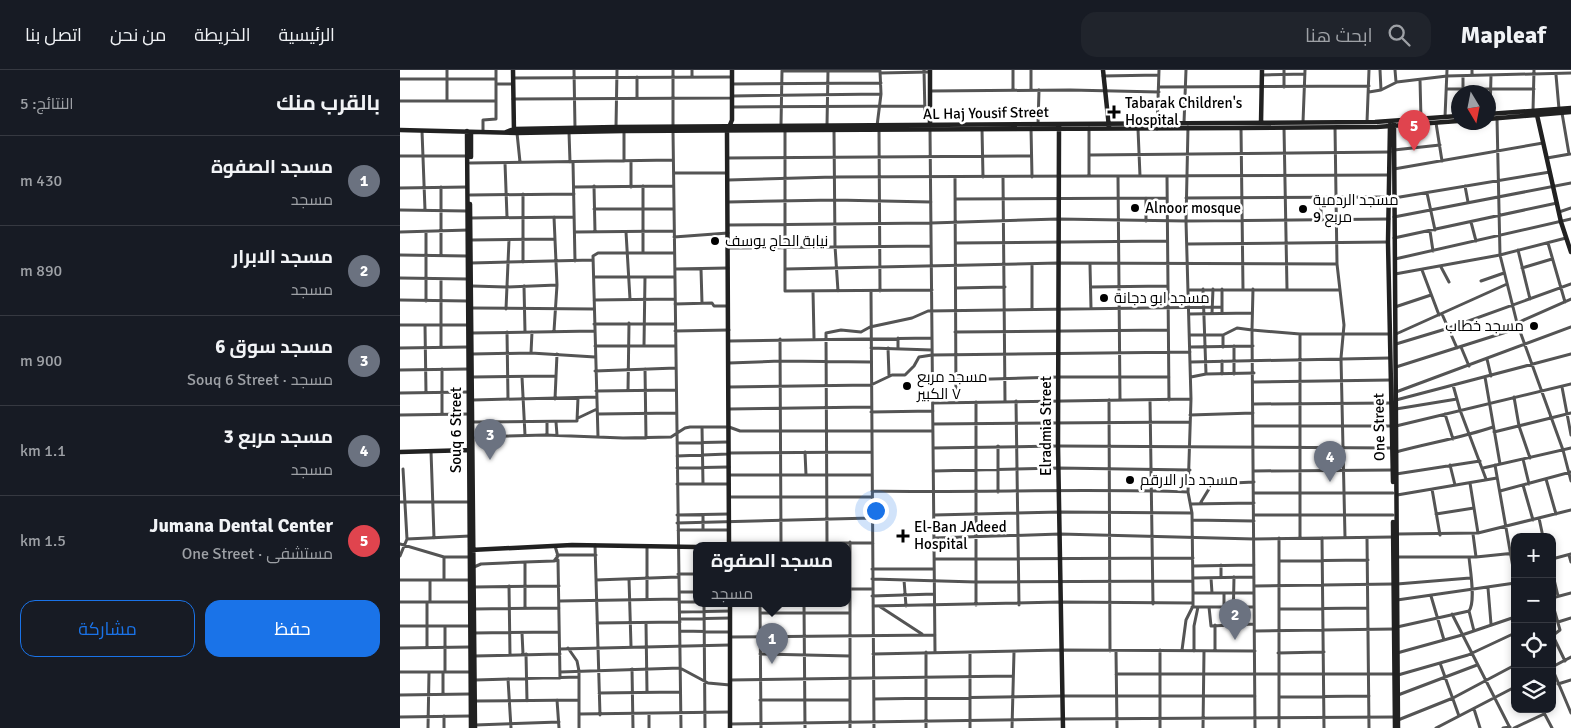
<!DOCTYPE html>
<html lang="ar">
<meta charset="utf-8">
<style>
:root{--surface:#171b24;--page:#20242c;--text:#f1f3f6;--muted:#9ea1a6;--line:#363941;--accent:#1a73e8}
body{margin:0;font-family:Signika,Cairo,sans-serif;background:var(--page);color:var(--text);direction:rtl}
.controls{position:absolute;right:15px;bottom:15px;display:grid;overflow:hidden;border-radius:10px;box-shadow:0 2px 8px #0003}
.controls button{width:45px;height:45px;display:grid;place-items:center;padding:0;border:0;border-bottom:1px solid var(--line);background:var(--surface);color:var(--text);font:25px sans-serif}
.compass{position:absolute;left:1051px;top:15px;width:45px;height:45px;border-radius:50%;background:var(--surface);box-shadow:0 2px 8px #0003;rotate:170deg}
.you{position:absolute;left:475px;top:440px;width:18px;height:18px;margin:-12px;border:4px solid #fff;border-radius:50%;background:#1a73e8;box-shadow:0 0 0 8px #1a73e833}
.badge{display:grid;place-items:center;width:32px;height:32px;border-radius:50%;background:var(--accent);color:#fff;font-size:16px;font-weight:700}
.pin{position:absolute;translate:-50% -41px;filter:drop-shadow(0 1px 2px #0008)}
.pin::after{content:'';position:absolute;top:26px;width:18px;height:15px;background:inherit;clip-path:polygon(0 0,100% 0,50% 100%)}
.popup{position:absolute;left:293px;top:472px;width:158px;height:65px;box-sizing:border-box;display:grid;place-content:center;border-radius:10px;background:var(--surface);filter:drop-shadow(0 1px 4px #0005);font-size:16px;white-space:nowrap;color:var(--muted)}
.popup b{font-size:19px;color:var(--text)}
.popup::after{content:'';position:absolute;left:50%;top:100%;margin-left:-10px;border:10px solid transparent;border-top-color:var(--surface)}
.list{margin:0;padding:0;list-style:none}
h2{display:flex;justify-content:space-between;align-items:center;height:65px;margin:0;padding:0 20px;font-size:21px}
h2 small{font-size:16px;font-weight:400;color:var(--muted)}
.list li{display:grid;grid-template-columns:32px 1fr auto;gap:15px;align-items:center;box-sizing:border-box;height:90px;padding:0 20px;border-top:1px solid var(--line)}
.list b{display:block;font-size:19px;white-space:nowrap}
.list p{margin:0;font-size:16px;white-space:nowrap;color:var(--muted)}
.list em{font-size:16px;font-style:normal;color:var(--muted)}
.actions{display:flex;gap:10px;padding:15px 20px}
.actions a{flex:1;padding:11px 0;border:1px solid var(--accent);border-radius:15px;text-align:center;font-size:18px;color:var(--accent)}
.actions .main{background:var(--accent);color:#fff}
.icon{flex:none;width:28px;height:28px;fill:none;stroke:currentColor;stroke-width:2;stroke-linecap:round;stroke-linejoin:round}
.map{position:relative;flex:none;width:1171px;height:658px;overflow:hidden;direction:ltr}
header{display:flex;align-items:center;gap:30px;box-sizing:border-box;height:70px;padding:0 25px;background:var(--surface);border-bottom:1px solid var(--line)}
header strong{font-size:24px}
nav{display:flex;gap:28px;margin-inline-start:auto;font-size:18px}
.search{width:350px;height:45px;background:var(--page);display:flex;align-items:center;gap:12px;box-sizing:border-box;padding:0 18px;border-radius:15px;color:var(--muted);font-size:19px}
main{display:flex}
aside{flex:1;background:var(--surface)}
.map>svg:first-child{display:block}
</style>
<header>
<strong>Mapleaf</strong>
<div class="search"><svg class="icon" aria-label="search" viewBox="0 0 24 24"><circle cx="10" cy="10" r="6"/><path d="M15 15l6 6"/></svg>ابحث هنا</div>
<nav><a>الرئيسية</a><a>الخريطة</a><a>من نحن</a><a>اتصل بنا</a></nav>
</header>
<main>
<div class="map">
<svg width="1171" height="658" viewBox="0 0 1171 658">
<rect width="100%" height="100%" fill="#fff"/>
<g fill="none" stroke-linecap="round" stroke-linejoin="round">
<path stroke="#545454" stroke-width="3" d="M174 0 175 58
M292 0V7
M524 0 525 45
M631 0V20
M980 0 981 20
M995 0 996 12
M382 1H480
M480 3 529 2
M862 5 905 4
M1072 5V0
M1156 5 1159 39
M703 6 759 5
M1063 6V19
M237 7V28
M113 8 332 7
M0 9H96
M1020 10 1021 49
M96 14H113
M332 14 481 13
M759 17 969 16
M884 17V0
M1047 19H1134
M613 20V0
M530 21 670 20 759 22
M969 22 981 20 997 12 1047 6 1171 3
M332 26 481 24
M113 29 332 28
M47 30V0
M0 31H96
M333 37 525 36
M1133 41 1134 0
M1162 43 1169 84
M1090 44 1091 5
M1045 47 1047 0
M1097 48 1100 185 1117 253 1163 380 1171 411
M903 52 905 0
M967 52 969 0
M784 53 786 0
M1036 53 1042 91
M638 54 639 20
M381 55 382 1
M427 55 428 1
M477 56 481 24 480 1
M216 57 217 0
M273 57V0
M935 57 937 194 944 255 941 288 945 467
M631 58 632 107
M689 58V106
M841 58 843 219
M884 58 887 219
M530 59 535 581
M582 59 583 107
M738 59 740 106
M757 59 759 0
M22 61 25 140
M224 61V91
M273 61 281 658
M385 61V221L532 220
M434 61 435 176 438 221
M479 61 480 221
M83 62V50L96 49V0
M169 62 170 92
M117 63 120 92
M994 80 1040 75
M690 85 990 82
M0 86H67
M328 88 631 86
M1147 88 1170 84
M173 92 175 191
M70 93 273 90
M105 93 107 147
M994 99 1143 73
M274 103H327
M718 106 720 330
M767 106 769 330
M603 107 605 331
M555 108 556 332
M328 110 434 107 989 105
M194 116 195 162
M243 116V183
M1065 116 1068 132
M174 117 273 116
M231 117V91
M0 118 67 117
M1027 123 1035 160
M123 124V192
M70 125 174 124
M746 128V151
M786 128 989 127
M994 128 1150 102
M555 129 767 128
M328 132 435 130 531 132
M194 139H274
M0 140 67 141
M1159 142 1171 138
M994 147 1171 113
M70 148 174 147
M921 150V127
M1071 152 1076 171
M328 155 531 153 658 149 786 151 989 149
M1030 161 1033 181
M0 162 69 160
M26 162V231
M175 162 274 161
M226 162 230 229
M274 167 328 163
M994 168 1157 133
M71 170 155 169
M556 173 767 171
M1148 173 1165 232
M788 174 988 172
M328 178 531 176
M1118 180 1130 229
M0 185 67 186
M41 185V117
M995 189 1171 149
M71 193 193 190
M690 195 691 238
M1041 197 1049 212
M1122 198 1152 189
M275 199 328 198
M301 199 302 233
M386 199 658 193 937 194
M1022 200 1039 245
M995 204 1100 185 1166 168
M194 207H275
M0 208 68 209
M41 209V277
M1081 211 1104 203
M72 216 106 217 157 215
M124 216 125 262
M691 217 767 216
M556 218 605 217
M803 219 806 304
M822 219V243
M853 219 852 260 900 264H990
M790 220H940
M413 221 414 268
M471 221 474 658
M0 230 68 231
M194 230 275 229
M275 234 312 233 314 236H328
M995 237 1031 225
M72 238 194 239
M106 239 109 170
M632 239V194
M812 243 813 219
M789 244 852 243
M1042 244 1057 278
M1117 253 1171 229
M194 254H275
M0 255H68
M25 255 26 323
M154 261 157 215 154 147
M275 261 329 260
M107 262 108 329
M555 262 768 260
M72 263 194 261
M900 264V468
M996 264 1107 214
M790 265H823L837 258 852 260 855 658
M823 265V277
M498 268V279
M380 269 381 473
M329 271 532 268
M996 274 1049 258 1171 214
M244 275 245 207
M195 276H275
M834 276V304
M790 277 853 276
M1061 277 1069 296
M0 278 68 277
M471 278 532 280
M488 278 489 306
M131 283 132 262
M72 284 131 283 195 287
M1087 289 1091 306
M822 291V304
M791 292 990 288
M329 293 380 291 471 292
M996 297 1119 258
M245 299 246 368
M0 300 69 299
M195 301 276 298
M72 307 156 306
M122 307 125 365
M791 307 806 304 854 303
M1085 307 1100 394
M556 310 659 307H769
M854 312 991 310
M1053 315 1060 340 1086 409
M329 317 471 315 492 305H505L514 296 519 287 532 285 790 282
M1162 317 1171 365
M196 321 276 320
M228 321 229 253
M996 322 1171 257
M0 323 69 322
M1114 327 1119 356 1130 388
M155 329 157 284
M73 330 196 327
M709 330 710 581
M750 330 753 534
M996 330 1171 284
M616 331 619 535
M533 333 791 329
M854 334 991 333
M329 339 471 337
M996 339 1057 329
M471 342 533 341
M42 344V299
M198 344 276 343
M1045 344 1053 369
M0 345 69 344
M790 345 853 343
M178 348 197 339
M71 352 177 351 178 328
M156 352 157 365
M533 354 790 352
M853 356H992
M996 356 1171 314
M302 357 303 414
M1094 362 1171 343
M147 365V352
M72 367 145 365 223 368 271 367 285 358 290 357H329L340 361H533
M198 367 193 186 198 183H274
M277 373 328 372
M598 376V422
M533 378 658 376 992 378
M31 381 34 468
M405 382 406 405
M996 382C1029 373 1061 368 1093 357
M329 383 472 382
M277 386 328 384
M1123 389 1129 414
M1050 395 1055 415
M1095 395 1115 509
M277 398 329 397
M1083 398 1171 378
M533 401 658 398 790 400
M853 401 993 400
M996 404 1080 391
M329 405H471
M1146 409 1156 444
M1070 413 1078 463
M277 414H329
M1123 415 1133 450
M1032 419 1040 465
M472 421C577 423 683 418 788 422
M1100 421 1171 402
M854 423H993
M997 425 1097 408
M329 427H472
M0 432H69
M801 432 812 414 854 412
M791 434 854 433
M1036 444 1074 438
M277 445 329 444
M534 445 660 442 792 443
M854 445H993
M1139 448 1143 467
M792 450 854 451
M277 453 472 448
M278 460H329
M303 460V445
M997 464 1078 463 1171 440
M1073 464 1076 487
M534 468 660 464 854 469 993 467
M879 468V658
M922 468 924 658
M967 468 969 658
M7 469 70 466
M329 473H473
M427 473 426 263 441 260 461 262 470 257 512 248 528 241 822 237
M0 474 44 487H70
M195 475 200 645
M155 476 158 486 154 491 158 490 160 608
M157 485H196
M1169 485 1171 492
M0 486 7 469 3 399
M997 487H1076L1115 483
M1069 487C1070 499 1076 532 1069 541L1074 561
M534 489 793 488
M1152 489 1171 484
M879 491 968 490
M793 496 854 495
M74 497 81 494 125 492
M472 499H534
M1152 501 1158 526
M278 504H297
M821 507V495
M793 508 854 507
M811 508 812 523
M229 509 231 576
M472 509 576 512 793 511
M0 510H70
M44 510V487
M196 510 278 507
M504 510 506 536
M997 514 1070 508
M109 516 110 585
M854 516 993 514
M74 517 159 516
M1088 518 1091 554
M447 519H472
M279 522H297
M793 523H854
M472 526 534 524
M1031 526 1044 570
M1152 528 1171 523
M247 529V476
M997 530 1115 513
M160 531 279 529
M0 532H70
M30 532V510
M279 532H297
M1152 532 1160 560 1152 566
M304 533 305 658
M360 533 361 658
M404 533 405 658
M576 535V332
M473 536 660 532 793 533
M479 536 522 564
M824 536V523
M792 537H854
M809 537 811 556 854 554
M125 538V492L154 491
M74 539 159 538
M879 539 967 538
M280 542 330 541
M360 543H450
M1052 544 1110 658
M280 549 330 548
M1158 552 1171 548
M197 553 280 552
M246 553 247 622
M833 554 834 507
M0 556H70
M45 556V602
M997 557 1069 541
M281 561 330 562
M855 561 994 559
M74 563 159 562
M122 563 123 584
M1153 566 1165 591
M330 567 535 565
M27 577V532
M0 578 70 577
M168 578 177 591 179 601V658
M160 579 330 575
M782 580 786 550 793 536V523L792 443 788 422 791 329 786 151 788 57
M716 581 717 658
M794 581V556L798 537
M815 581V555
M526 582V658
M570 582V658
M878 583 924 582
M997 583 1062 565 1115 547
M126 584 127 631
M360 584 450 586
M473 584 660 580 855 581
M74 586 160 584
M1040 593 1059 646
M1152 597 1171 587
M1152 598 1171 643
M232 599 233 658
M0 602H70
M43 602V624
M160 602 280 598 308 613 330 615
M716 604H994
M998 605 1068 585 1115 563
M108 609 111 658
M75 610 178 607
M330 610 613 606
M1158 614 1171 610
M199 623 280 622
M0 625 70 624
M998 625 1077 595
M879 627 969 626
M474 629 661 626H855
M157 630 159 658
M360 630H450
M75 631 179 630
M1074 639 1080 658
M1142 639 1152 658
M179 644 330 642
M44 646V658
M0 647 71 646
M998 650 1053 628 1115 595
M330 654 662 649 995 647
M75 655 159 652
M28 658 29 602
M249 658V645
M450 658V472
M612 658 614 582
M760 658V580
M803 658 804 581
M1036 658 1115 617
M1103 658 1110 657
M1114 658 1144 644"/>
<path stroke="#212121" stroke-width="4.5" d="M113 0 114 62
M530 0V56
M703 0 709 57
M1088 44 1171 38
M1137 45 1161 152 1171 182
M1088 49 1171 42
M861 53 862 0
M994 54 998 658
M990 55 988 172 993 412
M659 56 658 376 663 658
M0 60 117 63 224 61 841 58 977 57 1058 51
M67 61 71 658
M106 62 114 59 216 57 975 52 1058 46
M71 87V62
M70 134 75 658
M0 382 71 380
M993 452 995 658
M329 475 327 62 332 50V0
M71 480 172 475 297 477
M330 533V658"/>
</g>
<g fill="#000" stroke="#fff" stroke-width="2">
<path d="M711.5 34.5h5v5h5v5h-5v5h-5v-5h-5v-5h5z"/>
<circle cx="735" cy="138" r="5"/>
<circle cx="903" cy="139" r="5"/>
<circle cx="315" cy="171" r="5"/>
<circle cx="704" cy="228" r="5"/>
<circle cx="1134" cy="256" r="5"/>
<circle cx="507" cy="316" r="5"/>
<circle cx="730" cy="410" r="5"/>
<path d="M500.5 458.5h5v5h5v5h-5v5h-5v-5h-5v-5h5z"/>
</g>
<g text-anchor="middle" stroke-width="5" stroke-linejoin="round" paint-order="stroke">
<g font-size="15" fill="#000" stroke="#fff" text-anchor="start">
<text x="725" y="38">Tabarak Children's<tspan x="725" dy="17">Hospital</tspan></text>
<text x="913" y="135">مسجد الردمية<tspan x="913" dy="17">مربع 9</tspan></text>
<text x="745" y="143">Alnoor mosque</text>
<text x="325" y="176">نيابة الحاج يوسف</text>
<text x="714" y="233">مسجد ابو دجانة</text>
<text x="1124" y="261" text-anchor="end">مسجد خطاب</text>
<text x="517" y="312">مسجد مربع<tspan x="517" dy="17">٧ الكبير</tspan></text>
<text x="740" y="415">مسجد دار الارقم</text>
<text x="514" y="462">El-Ban JAdeed<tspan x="514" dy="17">Hospital</tspan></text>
</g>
<g font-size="15" fill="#000" stroke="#fff">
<text transform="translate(586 43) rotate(-1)" y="5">AL Haj Yousif Street</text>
<text transform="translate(646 356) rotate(-90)" y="5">Elradmia Street</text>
<text transform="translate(979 357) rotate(-91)" y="5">One Street</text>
<text transform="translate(56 360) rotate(-90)" y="5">Souq 6 Street</text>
</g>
</g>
</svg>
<div class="controls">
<button>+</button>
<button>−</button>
<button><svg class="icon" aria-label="locate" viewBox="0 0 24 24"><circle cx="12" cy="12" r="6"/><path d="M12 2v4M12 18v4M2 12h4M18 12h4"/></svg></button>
<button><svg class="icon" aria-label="layers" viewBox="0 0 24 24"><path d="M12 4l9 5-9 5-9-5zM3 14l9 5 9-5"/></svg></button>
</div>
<svg class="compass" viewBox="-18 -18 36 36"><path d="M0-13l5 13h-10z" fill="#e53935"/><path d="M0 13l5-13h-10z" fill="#9ea1a6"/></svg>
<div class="you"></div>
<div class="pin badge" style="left:372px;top:594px;background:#6b7280">1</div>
<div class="popup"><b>مسجد الصفوة</b>مسجد</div>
<div class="pin badge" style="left:835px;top:570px;background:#6b7280">2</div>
<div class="pin badge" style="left:90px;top:390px;background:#6b7280">3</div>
<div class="pin badge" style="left:930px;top:412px;background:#6b7280">4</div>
<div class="pin badge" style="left:1014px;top:81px;background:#e0444e">5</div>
</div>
<aside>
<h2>بالقرب منك<small>النتائج: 5</small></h2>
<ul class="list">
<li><span class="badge" style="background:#6b7280">1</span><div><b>مسجد الصفوة</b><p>مسجد</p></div><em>430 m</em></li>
<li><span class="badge" style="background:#6b7280">2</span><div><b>مسجد الابرار</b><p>مسجد</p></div><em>890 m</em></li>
<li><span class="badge" style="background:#6b7280">3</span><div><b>مسجد سوق 6</b><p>مسجد · Souq 6 Street</p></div><em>900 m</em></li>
<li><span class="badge" style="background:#6b7280">4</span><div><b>مسجد مربع 3</b><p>مسجد</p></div><em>1.1 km</em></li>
<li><span class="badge" style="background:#e0444e">5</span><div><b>Jumana Dental Center</b><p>مستشفى · One Street</p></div><em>1.5 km</em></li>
</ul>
<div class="actions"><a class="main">حفظ</a><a>مشاركة</a></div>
</aside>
</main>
